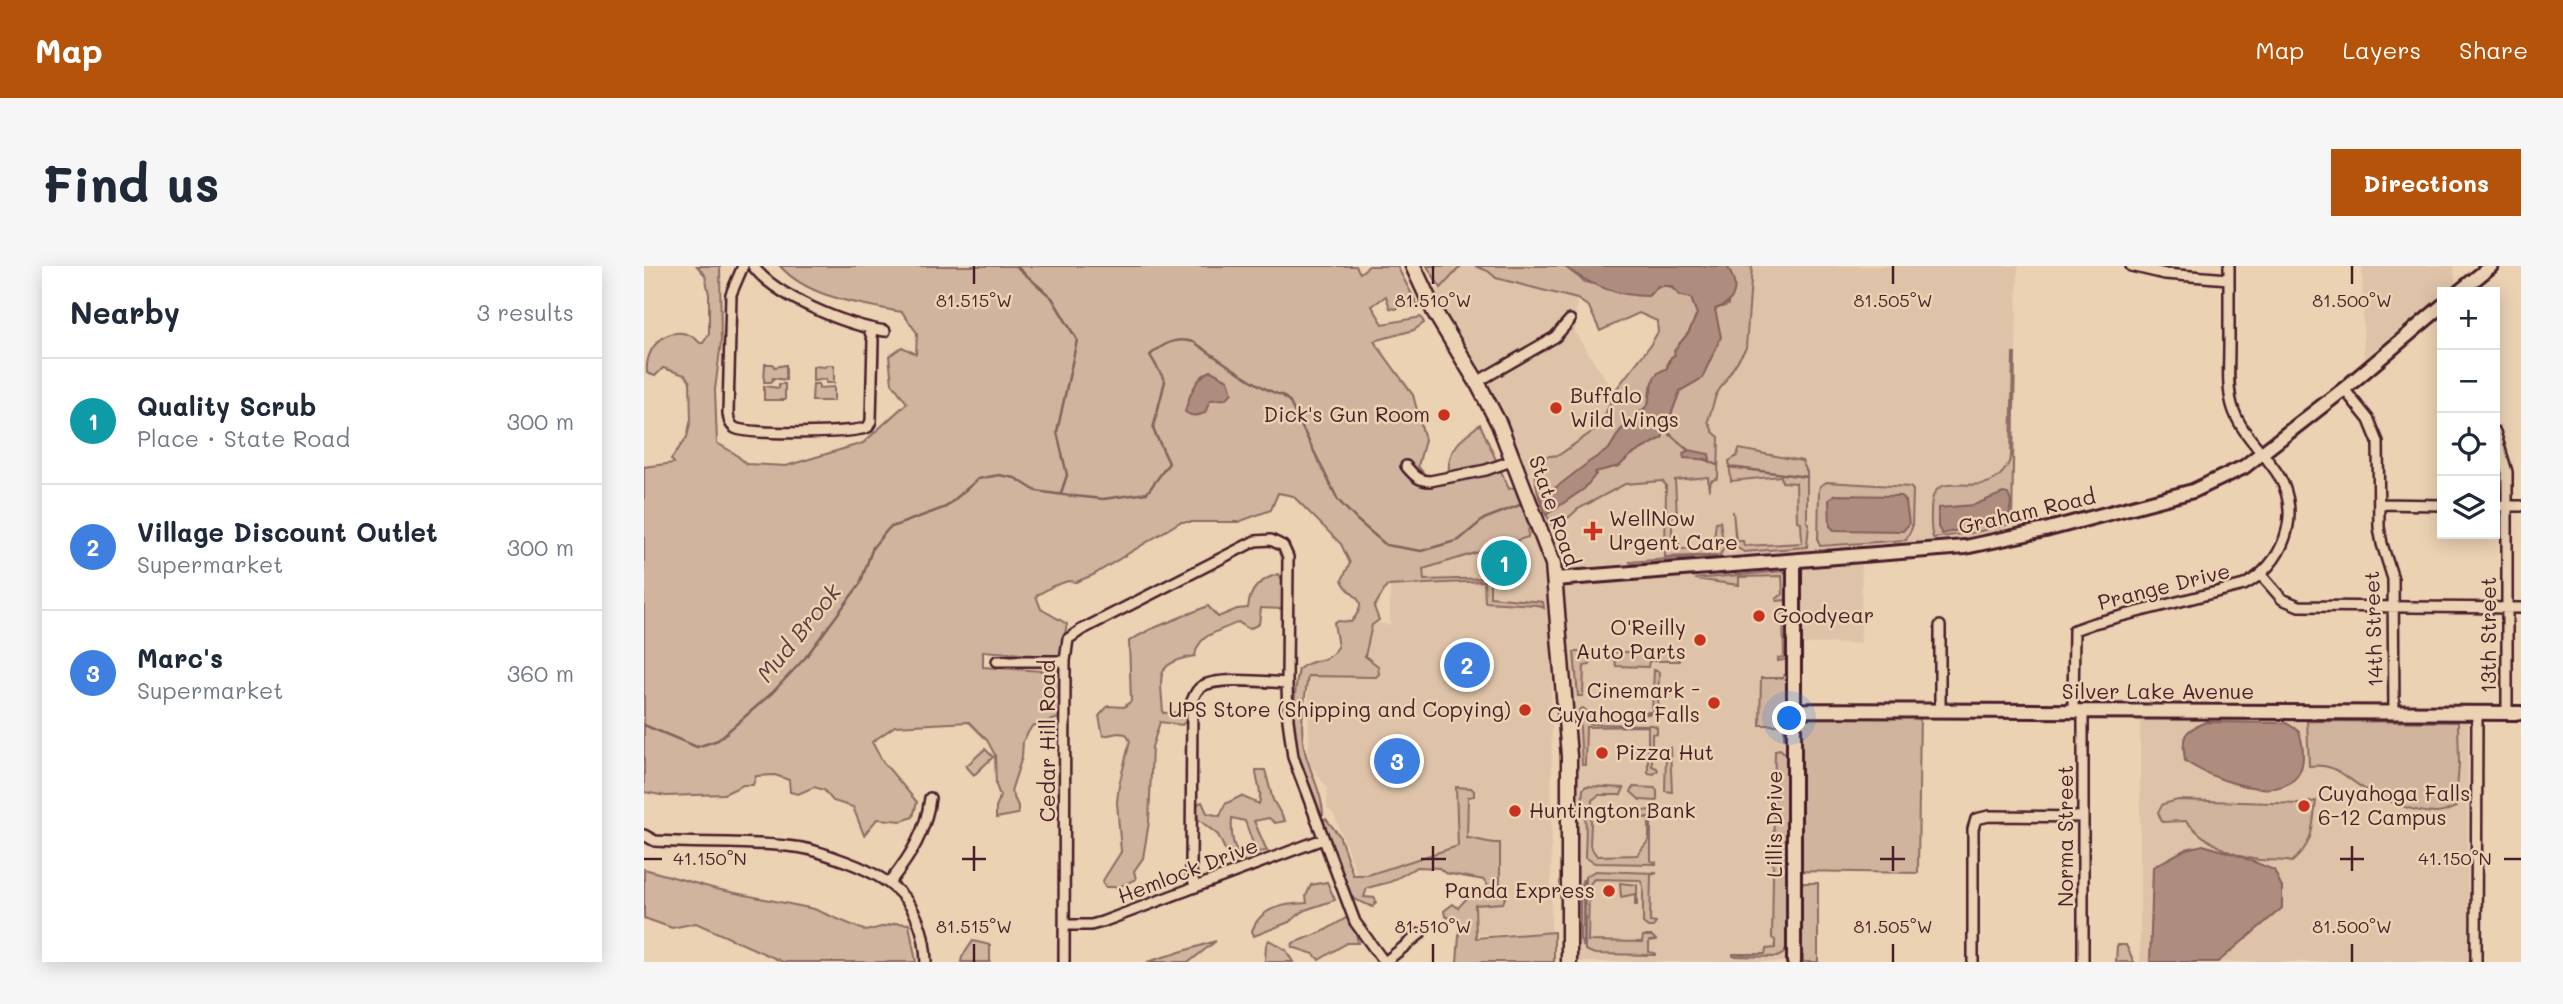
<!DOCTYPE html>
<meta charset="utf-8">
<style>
:root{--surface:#fff;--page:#f6f6f7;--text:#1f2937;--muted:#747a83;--line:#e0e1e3;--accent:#b45309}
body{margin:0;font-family:Mali,sans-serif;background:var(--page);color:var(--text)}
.controls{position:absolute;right:21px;top:21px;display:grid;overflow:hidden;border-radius:0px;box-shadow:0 4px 18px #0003}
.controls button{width:63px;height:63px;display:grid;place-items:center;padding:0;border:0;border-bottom:2px solid var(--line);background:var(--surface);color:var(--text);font:35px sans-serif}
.you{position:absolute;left:1146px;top:453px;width:24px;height:24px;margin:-18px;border:5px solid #fff;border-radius:50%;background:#1a73e8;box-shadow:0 0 0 10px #1a73e833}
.badge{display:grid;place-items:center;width:46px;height:46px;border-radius:50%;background:var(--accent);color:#fff;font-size:23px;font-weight:700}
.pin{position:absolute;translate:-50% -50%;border:4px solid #fff;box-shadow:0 2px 7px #0006}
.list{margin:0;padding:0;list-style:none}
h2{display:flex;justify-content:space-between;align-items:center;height:91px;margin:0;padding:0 28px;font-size:30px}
h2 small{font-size:23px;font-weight:400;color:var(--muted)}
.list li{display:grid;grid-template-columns:46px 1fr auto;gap:21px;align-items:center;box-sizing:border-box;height:126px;padding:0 28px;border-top:2px solid var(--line)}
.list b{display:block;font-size:26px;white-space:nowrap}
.list p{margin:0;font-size:23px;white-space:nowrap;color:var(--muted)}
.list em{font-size:23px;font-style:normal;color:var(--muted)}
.icon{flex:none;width:38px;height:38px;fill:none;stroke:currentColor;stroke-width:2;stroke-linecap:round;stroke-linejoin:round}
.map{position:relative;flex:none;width:1877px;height:696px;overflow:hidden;border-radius:0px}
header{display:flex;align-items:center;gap:42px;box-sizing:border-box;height:98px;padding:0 35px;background:var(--accent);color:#fff}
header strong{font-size:33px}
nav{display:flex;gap:38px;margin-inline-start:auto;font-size:24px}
.intro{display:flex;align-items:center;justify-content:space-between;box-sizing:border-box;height:168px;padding:0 42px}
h1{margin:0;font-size:49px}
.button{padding:18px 32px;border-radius:0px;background:var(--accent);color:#fff;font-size:24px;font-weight:700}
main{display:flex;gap:42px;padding:0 42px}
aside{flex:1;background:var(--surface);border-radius:0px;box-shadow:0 4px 18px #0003}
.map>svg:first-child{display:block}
</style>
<header>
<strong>Map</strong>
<nav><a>Map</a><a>Layers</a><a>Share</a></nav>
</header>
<div class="intro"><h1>Find us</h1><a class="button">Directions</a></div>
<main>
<aside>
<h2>Nearby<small>3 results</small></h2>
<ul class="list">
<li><span class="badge" style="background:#0f9aa8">1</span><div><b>Quality Scrub</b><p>Place · State Road</p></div><em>300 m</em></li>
<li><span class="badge" style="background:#3f7fe0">2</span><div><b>Village Discount Outlet</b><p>Supermarket</p></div><em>300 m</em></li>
<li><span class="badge" style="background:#3f7fe0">3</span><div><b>Marc's</b><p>Supermarket</p></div><em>360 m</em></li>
</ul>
</aside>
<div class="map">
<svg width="1877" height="696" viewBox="0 0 1877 696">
<rect width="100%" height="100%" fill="#ebd2b3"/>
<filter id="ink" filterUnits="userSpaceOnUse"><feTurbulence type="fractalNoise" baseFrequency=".0143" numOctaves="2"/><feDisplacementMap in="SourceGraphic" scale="14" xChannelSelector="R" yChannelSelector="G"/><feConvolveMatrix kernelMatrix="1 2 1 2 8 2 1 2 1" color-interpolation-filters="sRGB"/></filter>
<g filter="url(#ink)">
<path fill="#dec3a8" d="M817 0H831L844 5 852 12 933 33 931 67 971 127 956 160 915 190 898 191 895 194 891 220 867 167 842 121 783 28 797 22Z
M1108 0H1374L1368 253 1360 264 1303 275 923 302 914 285 908 260 923 253 934 243 968 226 997 207 1072 206 1073 186 1064 155 1072 129 1102 82Z
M1718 0H1810L1811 18 1720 93Z
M885 266 892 272 901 314 908 407 907 666 831 669V639L859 637 862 627H856L854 578H818L714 611 690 548 683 542V522L665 497 664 409 732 410 735 408 734 400 721 390 728 356 746 359V318L781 317 779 303 883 271Z
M1218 290 1217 377 1151 378 1150 696H925V581L911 313Z
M1496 452 1824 454 1823 601 1827 696H1496Z"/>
<path fill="#d0b49d" stroke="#8d6a64" stroke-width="2" d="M53 0H76L77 76 71 124 73 177 90 187 103 198 142 200 219 177 263 137 248 117 245 90 258 81 272 88 273 67 258 46C217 38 164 32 136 0H712L716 7 725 0H753L775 42H767L761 37 752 43 746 42 742 30 728 40 739 58 777 51 780 57 770 64 730 75 769 129 781 174 774 200 781 209H801L805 203C803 183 821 170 836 158L865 223 871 221 885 257 884 271 779 303 780 314 846 312V331L899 336 900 342 893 339 841 336 840 315 743 320 730 341 735 354 728 359 721 390 734 400 735 408 732 411 664 410C661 432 655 458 660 481 664 503 679 528 679 549H675C671 530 662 515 656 497 647 468 649 431 655 403 671 390 681 400 694 381L690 357 693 355 707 356C729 330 705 333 698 314L706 297 697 278 649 230 634 227 627 244 594 256H536L449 309 432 316 424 315 409 320 392 330 397 343 423 358 416 391 339 385V401L399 405 418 402 415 452 388 460 379 475 378 491 367 525 374 540V548L352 552V542L356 530 352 519 351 489 343 474 325 456 251 460 228 476 239 496 273 536 269 551 258 555 233 553 220 569 209 541 189 535 180 524 170 521 154 528 146 526 145 514 131 509 112 510 109 519H99L80 528 22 530 0 526V201L30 197 27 193 43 171 47 153 46 116 41 109 19 102 11 110 3 107C0 74 35 53 56 77H59L65 68V28L61 9Z
M783 0H817L797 22Z
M831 0H920L941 16 1004 30C1025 9 1025 26 1047 32L1053 48 1045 66 1035 78 1031 89 1024 95 1023 102 1014 107 1006 123 1004 139 976 165 965 183 945 196 975 200 987 189 1018 172 1036 125 1058 112 1071 43 1084 39 1085 3 1083 0H1108L1102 82 1072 129 1064 155 1069 166 1075 171 1074 212 1067 215 1065 225 1064 211 1031 214 1033 249 1028 250V277H1035L1037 283 1069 281 1072 256 1076 255 1080 282 1076 289 1021 291 1022 219 1018 215 981 218 934 243 923 253 908 260C898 240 883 211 898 191L915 189 956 160 973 122 1005 81 1014 66 1013 55 995 47 956 65 945 41 933 33 852 12 844 5Z
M1369 88H1371L1368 258 1327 267 1289 272C1286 263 1287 253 1287 244 1288 189 1346 249 1367 191Z
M121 98H129L130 101 142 99V114L129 112 128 116H120Z
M182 99H190V117H182V113L169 115V100L182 101Z
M135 118H141V134H120V120L135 122Z
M169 118H175V122L190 121V135H168Z
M1095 183 1158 195 1163 206V256L1165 257 1163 281 1100 286 1092 281 1089 245 1092 275H1099L1100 280 1158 277 1157 256 1153 255 1152 217 1138 216 1137 210 1087 215 1085 195 1093 190Z
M1183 216 1266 221 1269 224 1268 262 1262 274 1176 280 1174 275 1175 225 1176 220Z
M1073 289V291L991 298 985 296Z
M1139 305 1145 310 1142 334 1133 335 1132 333 1139 328 1138 310 1095 311V319L1051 313Z
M634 308 639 316 638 343 617 342 615 358 605 363 594 356C576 366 554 367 551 390 509 397 517 410 519 447L541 446 544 453 538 459 516 456 508 481 505 556 499 592 490 605 492 613 475 621H461L458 616 477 586 473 536 475 519 486 475 482 468 474 467 459 470 455 450 464 440 480 441 487 435 485 375 505 364 564 340 574 351 593 343 604 342C606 322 616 314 634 308Z
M1136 344 1145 346V393L1134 395V392L1140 391 1139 349 1133 346Z
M930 386H1035V395H1005L1004 401 972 400 971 393H947L946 399 940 400 939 430H934Z
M1010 404 1015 406 1014 447 993 449 998 446H1008Z
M1140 409 1145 411 1144 464 1140 472V459H1116L1117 412H1139Z
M939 442 945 447V458L1009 459 1013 461V467L1008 468V500L1013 502 1014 504 1010 508 1004 507V460L942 461 941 499H938L935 444Z
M1151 444H1276L1274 607 1150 605Z
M1663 455 1814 456 1815 497 1812 541C1806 543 1798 548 1791 547 1768 546 1739 534 1719 522 1699 510 1692 497 1665 500Z
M1026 482 1028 526 1021 525 1022 487Z
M341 483 349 491 330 509 322 500Z
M1136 483 1145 491 1144 681 1139 688 1133 691 1089 690V688H1121L1122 683 1131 682V674L1128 672 1131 484Z
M612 504H621L629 534 641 555 631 557 625 552 610 555 623 585 612 586 601 555 588 552C587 568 588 585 601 595L596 600 588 598 574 569 554 553 552 541 555 537 558 536 563 547 576 550 581 538 597 530 615 538C619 526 612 516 612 504Z
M942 520 980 522 977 529H955L948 534 946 580 953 590 993 589 1005 574V553L1003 551 998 553 999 545 1012 543 1013 547 1007 548V595L1012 596V598L951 597 941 592C941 580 943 564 941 551 939 541 938 533 939 523Z
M812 521 827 522 830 525V530L824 531 823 572C836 573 845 578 856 577V626L863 627 859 637 831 639 832 672 910 666V696H813L816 657 801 650 800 645 809 638 814 642 822 633 845 621 840 614 801 607 795 602 773 601 746 616 723 622 720 631 731 632 732 636 729 641 710 633 704 626 679 553H682L695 569 709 609H724L814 580Z
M989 521 1011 522 1013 525V535L996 534 987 526Z
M1534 534 1656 538 1672 535C1668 563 1670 577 1648 596 1636 593 1626 595 1615 594 1588 591 1560 575 1542 555L1518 556 1514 546 1519 538Z
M0 603 72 623 170 643 222 665 253 657 265 658 272 696H139L52 657 28 662 0 652Z
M951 605 1013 607 1007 609 1006 656 1012 657 1009 661H1004L999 657V620L996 614 950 613 945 619 944 675 998 676 999 670H1008L1012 674 1005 675V686L1011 687V689L951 688 941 684V611Z
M939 613V681L936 673V621Z
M683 616 691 634 661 644 645 656 610 670 608 665C616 641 640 638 663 637L662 630 667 619Z
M976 617 993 619V639H991V628L977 631Z
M1155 617H1174V696H1159V690L1155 689Z
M704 651 712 666 714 677H703L675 694 670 688 648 681 649 677 678 666Z
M625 674 642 684 649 696H621L622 679Z
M329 675 346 679V696H317L318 691Z
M572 675 545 696H503Z
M1473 679H1482L1490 696H1472Z"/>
<path fill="#ae8d7f" stroke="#86615d" stroke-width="2" d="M920 0H1083C1095 20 1094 35 1071 43L1077 71 1058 112 1036 125 1018 172 987 189 975 200 951 206 952 208 940 223 902 249 895 230 914 220 945 196 965 183 976 165 1004 139 1010 112 1014 107 1023 102 1027 91 1031 89 1030 85 1045 66 1053 48 1047 32 1035 29 1027 20H1014L1004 30C973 30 945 19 920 0Z
M567 105 584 114 588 127 582 133 566 134 561 147C553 150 548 151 541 146 545 130 552 110 567 105Z
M1045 184 1065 188 1066 194 1040 192 1039 187Z
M1359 227 1364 228 1367 236 1365 251 1298 268 1294 261V242L1330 239Z
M1190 229 1257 230 1262 236 1265 258 1259 265 1190 264 1186 260 1185 234Z
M1562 456 1642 457 1655 465C1680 551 1581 522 1541 495 1538 470 1538 465 1562 456Z
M1559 579 1593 589 1630 604 1638 621V642L1574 696H1506L1509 601 1542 583Z"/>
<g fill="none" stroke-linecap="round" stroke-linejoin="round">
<path stroke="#86615d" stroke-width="2.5" d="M372 0 408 32 433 74 413 166 423 209 417 227
M1021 164 1045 185
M1060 193 1073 199
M1085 201 1163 211
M0 459 53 481 74 474 128 427 161 392 216 318 229 281 245 262 302 241 334 213 355 209 371 212 392 225 420 229 459 233 503 227 525 197 509 163 521 115 506 89C521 77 531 71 550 76 563 85 627 130 638 129L645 135 694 234 713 254 742 279 777 285 815 274 840 253 881 237"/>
<g stroke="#4a1f2b" stroke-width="14">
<path id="street" d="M99 0 87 28 84 147C85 154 85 158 91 162 103 169 212 168 224 161L227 155 229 74 225 63
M109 0C132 31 202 59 241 65
M1487 0 1521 8 1585 13
M833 116 911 71 926 54
M1700 123 1725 154 1734 176 1735 261 1738 278 1749 313 1750 447
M1851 166 1863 206V448
M762 200C769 208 774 215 786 215L842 204 870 194
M1735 238 1798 239
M1851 240H1877
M1617 309 1638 333 1655 340 1877 342
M1296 360V443
M353 395H421
M1429 444 1430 364 1450 357 1600 319C1639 299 1658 250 1635 210 1620 185 1596 168 1588 139 1583 120 1585 100 1585 80 1585 54 1585 27 1585 0
M0 569 11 575C57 578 105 575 151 581 165 582 178 587 192 592 246 610 280 634 282 696
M246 616C267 589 282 566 286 532
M551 621 547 605 548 435C550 430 552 424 557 421 572 410 624 416 643 417
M420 659H447L458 656 679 573
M420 696 421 395 424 373 437 364 611 275 627 274 639 280 644 291 643 417 644 454 649 491 711 656 740 696
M741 696 776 668
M1329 696V563L1332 553 1345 550 1439 551
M1439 696V445
M1832 696 1833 448"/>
</g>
<g stroke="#4a1f2b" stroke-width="18">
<path id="secondary" d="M1815 26 1847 0
M1150 295V696
M911 313 1321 281 1401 264 1549 225 1600 201 1700 123 1798 40
M1151 444 1877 447"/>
</g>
<g stroke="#4a1f2b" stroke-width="19">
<path id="primary" d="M769 0 790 45 833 116 855 158 909 298 925 490V696"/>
</g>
<use href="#street" stroke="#ebd2b3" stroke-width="9"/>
<use href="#secondary" stroke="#ebd2b3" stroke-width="12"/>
<use href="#primary" stroke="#ebd2b3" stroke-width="14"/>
</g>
</g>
<path fill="none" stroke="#4a1f2b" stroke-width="2.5" d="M330 0V18M789 0V18M1249 0V18M1708 0V18M330 580V605M789 580V605M1249 580V605M1708 580V605M0 593H18M318 593H342M777 593H802M1236 593H1261M1696 593H1720M1860 593H1877M330 678V696M789 678V696M1249 678V696M1708 678V696"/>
<g fill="#c8321e" stroke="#ebd2b3" stroke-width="2.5">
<circle cx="912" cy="142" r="7"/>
<circle cx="800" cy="149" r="7"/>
<path d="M945.5 254.5h7v7h7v7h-7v7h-7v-7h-7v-7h7z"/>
<circle cx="1115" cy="350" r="7"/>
<circle cx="1056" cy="374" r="7"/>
<circle cx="1070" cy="437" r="7"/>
<circle cx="881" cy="444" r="7"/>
<circle cx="958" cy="487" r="7"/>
<circle cx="1660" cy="540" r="7"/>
<circle cx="871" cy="545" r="7"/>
<circle cx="965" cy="625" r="7"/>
</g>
<g text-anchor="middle" stroke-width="5" stroke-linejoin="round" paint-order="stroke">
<g font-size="21" fill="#4a1f2b" stroke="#ebd2b3" text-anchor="start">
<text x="926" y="137">Buffalo<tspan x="926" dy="24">Wild Wings</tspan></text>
<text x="786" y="156" text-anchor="end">Dick's Gun Room</text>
<text x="965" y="260">WellNow<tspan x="965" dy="24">Urgent Care</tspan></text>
<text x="1129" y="357">Goodyear</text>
<text x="1042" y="369" text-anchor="end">O'Reilly<tspan x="1042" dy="24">Auto Parts</tspan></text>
<text x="1056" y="432" text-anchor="end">Cinemark -<tspan x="1056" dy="24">Cuyahoga Falls</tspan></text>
<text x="867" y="451" text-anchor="end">UPS Store (Shipping and Copying)</text>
<text x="972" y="494">Pizza Hut</text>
<text x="1674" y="535">Cuyahoga Falls<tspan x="1674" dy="24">6-12 Campus</tspan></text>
<text x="885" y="552">Huntington Bank</text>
<text x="951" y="632" text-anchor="end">Panda Express</text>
</g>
<g font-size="21" fill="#4a1f2b" stroke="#ebd2b3">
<text transform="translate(910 245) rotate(71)" y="7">State Road</text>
<text transform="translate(1383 246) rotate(-13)" y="7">Graham Road</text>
<text transform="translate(1520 321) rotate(-14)" y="7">Prange Drive</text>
<text transform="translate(1730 363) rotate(-92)" y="7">14th Street</text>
<text transform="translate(1845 369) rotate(-90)" y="7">13th Street</text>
<text x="1514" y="433">Silver Lake Avenue</text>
<text transform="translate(404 475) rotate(-90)" y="7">Cedar Hill Road</text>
<text transform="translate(1131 558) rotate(-90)" y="7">Lillis Drive</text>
<text transform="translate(1422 570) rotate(-90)" y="7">Norma Street</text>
<text transform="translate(544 605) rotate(-21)" y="7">Hemlock Drive</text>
</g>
<g font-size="23" font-style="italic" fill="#633a40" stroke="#ebd2b3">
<text transform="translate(155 367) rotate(-51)" y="8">Mud Brook</text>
</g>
</g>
<g font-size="18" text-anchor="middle" fill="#4a1f2b" stroke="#ebd2b3" stroke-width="5" stroke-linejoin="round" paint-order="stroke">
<text x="330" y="41">81.515°W</text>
<text x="789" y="41">81.510°W</text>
<text x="1249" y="41">81.505°W</text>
<text x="1708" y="41">81.500°W</text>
<text x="66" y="599">41.150°N</text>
<text x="1811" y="599">41.150°N</text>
<text x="330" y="667">81.515°W</text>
<text x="789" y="667">81.510°W</text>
<text x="1249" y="667">81.505°W</text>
<text x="1708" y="667">81.500°W</text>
</g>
</svg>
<div class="controls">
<button>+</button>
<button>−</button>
<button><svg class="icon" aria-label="locate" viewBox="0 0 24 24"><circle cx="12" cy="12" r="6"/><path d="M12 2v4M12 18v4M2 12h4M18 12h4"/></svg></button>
<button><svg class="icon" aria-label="layers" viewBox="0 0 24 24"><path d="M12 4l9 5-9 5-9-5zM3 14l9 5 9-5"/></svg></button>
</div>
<div class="you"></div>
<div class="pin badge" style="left:860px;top:297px;background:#0f9aa8">1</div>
<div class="pin badge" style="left:823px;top:399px;background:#3f7fe0">2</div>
<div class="pin badge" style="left:753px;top:495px;background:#3f7fe0">3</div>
</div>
</main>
